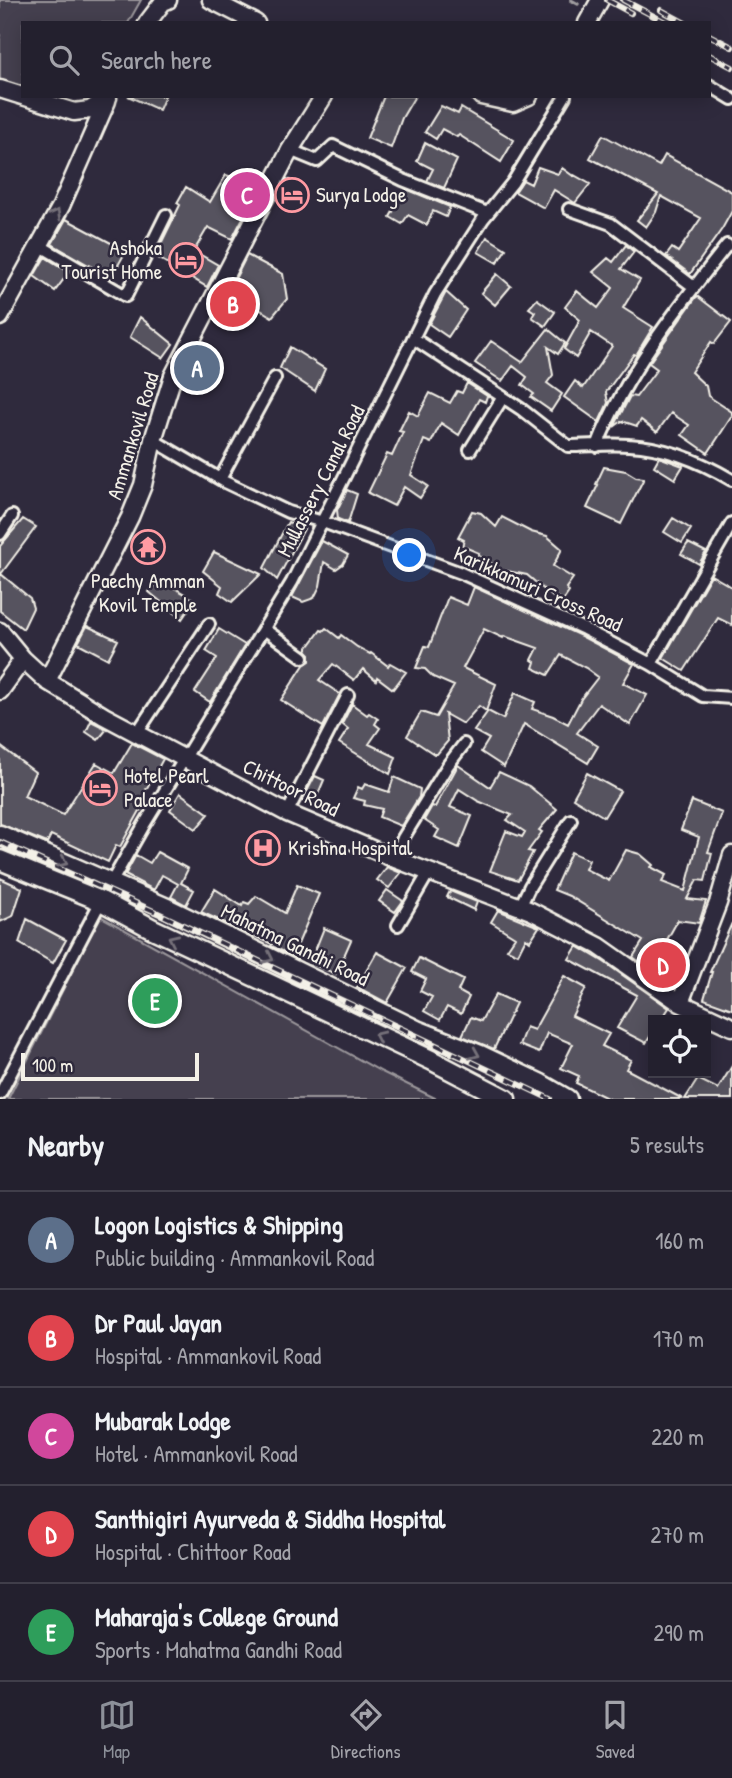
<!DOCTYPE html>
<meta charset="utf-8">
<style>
:root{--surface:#23202e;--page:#2f2d3a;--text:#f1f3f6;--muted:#a3a3aa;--line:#403e4a;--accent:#8c9099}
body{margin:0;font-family:"Patrick Hand",sans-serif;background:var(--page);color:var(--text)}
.controls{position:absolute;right:21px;bottom:21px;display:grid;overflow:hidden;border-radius:0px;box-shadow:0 4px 18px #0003}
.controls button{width:63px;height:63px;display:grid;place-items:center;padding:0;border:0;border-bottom:2px solid var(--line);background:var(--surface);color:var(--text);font:35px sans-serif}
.scale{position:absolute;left:21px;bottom:18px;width:178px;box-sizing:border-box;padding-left:7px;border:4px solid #f4f1e8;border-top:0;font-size:19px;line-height:24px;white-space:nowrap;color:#f4f1e8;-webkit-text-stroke:5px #2f2a3d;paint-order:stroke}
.you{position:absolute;left:410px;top:556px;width:24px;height:24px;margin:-18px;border:5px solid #fff;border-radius:50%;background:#1a73e8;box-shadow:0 0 0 10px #1a73e833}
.badge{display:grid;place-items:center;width:46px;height:46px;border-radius:50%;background:var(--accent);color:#fff;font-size:23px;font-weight:700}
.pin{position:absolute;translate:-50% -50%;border:4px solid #fff;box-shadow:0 2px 7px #0006}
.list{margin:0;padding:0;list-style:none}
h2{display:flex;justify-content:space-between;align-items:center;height:91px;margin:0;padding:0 28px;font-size:30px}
h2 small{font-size:23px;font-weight:400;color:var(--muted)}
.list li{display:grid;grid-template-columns:46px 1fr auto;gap:21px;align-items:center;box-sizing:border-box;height:98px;padding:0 28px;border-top:2px solid var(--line)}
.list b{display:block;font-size:26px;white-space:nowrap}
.list p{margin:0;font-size:23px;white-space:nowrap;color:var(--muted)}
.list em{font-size:23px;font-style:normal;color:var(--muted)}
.icon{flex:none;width:38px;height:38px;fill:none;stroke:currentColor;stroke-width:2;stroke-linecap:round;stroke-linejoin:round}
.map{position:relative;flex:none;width:732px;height:1099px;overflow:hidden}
.search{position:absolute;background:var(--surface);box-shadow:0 4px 18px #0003;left:21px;right:21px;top:21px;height:77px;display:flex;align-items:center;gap:18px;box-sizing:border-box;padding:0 24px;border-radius:0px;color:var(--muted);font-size:26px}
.sheet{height:581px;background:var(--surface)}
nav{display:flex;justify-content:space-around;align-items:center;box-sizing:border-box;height:98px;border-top:2px solid var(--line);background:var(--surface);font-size:19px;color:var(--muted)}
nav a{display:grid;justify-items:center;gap:4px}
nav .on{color:var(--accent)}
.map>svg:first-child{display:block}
</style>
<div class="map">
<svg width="732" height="1099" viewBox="0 0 732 1099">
<rect width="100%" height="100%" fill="#2f2a3d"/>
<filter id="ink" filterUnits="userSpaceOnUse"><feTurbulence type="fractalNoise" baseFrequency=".0143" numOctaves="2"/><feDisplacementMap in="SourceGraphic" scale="14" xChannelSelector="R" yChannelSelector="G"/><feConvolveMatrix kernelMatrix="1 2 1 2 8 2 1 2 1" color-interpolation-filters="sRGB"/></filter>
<g filter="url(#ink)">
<path fill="#454050" stroke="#9c989c" stroke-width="2" d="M0 0H141L128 23H23V87L0 81Z
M100 916 382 1072 437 1099H8Z"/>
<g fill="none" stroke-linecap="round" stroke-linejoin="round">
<path stroke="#a19ea0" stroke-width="3.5" d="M571 0 578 4"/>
</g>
<path fill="#56525f" stroke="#f4f1e8" stroke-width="2" d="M128 96H165L159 110Z
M384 96H415L402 118 391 148 367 138Z
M441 106 458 114 461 108 514 140 501 162 459 135 457 137 442 129 436 139 425 132Z
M603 135 659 166 665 155 732 192V211L722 229 690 274 666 256 672 248 678 252 701 218 661 196 656 212 646 227 637 220 658 194 590 158Z
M425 143 457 160 444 188 427 181 433 169 417 161Z
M538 167 558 174 562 168 573 176 574 175 590 184 575 203 554 190 544 208 515 192 523 180 531 184Z
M226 175 259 187 232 239 208 227 194 251 218 265 207 287 155 256 180 205 177 203 186 187 210 202Z
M287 179 296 183 290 200 278 196Z
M406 189 450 207 446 217 433 211 427 225 408 215 402 224 390 217Z
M66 219 126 251 111 278 52 244Z
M487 237 506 249 497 263 478 252Z
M626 245 634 252 621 269 640 280 623 308 653 327 636 355 634 354 606 392 608 403 599 422 564 397 575 381 583 388 612 346 591 332 576 358 564 349 580 320 565 307 577 291 598 308 613 288 593 272 608 258 613 262Z
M247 255 283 274 287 299 272 317 235 294 234 281Z
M45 257 69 272 55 291 34 276Z
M497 274 511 286 495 305 481 293Z
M446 292 466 310 448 337 429 324Z
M697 296 731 322 714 344 711 342 691 372 706 386 708 396 732 412V416L708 453 682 435 689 425 671 413 657 432 641 420 637 426 622 421 614 427 630 396 636 397 657 369 649 363Z
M537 299 555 312 545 326 532 317 535 312 529 308Z
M140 317 173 344 163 358 130 337Z
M548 329 565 343 558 354 548 347 553 375 547 383 562 394 551 411 531 397 534 394 522 385 527 377 513 366 502 381 475 363 491 341 522 362Z
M290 347 325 369 315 391 280 368Z
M467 383 487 396 485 402 479 399 459 435 441 423 431 443 424 440 411 475 428 486 420 498 404 487 394 506 368 493 387 454 392 456 403 432 399 431 409 411 418 416 430 393 450 403 457 391 462 393Z
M659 457 683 466 675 479 654 466Z
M604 467 626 471 636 477 644 478 621 524 587 508 598 485 596 484Z
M347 490 357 494 348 523 338 519 337 510Z
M472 511 481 513 496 527 502 517 531 532 547 536 562 549 553 566 573 578 566 588 569 592 563 601 556 597 554 598 527 575 502 570 478 555 479 553 462 546 464 540 458 537Z
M673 518 691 529 682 543 664 532Z
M23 519 36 527 1 574 30 598 33 608 23 629 0 611V546Z
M288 522 304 529 277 580 264 568Z
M322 541 348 555 343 564 336 569 324 562 320 586 314 598 303 602 292 597Z
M688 543 706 552 699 564 681 554Z
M214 552 261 574 232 602 219 593 222 586 203 571Z
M711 575 732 587V625L718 618 684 671 663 658Z
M161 580 195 600 182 619 149 592Z
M474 587 581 636 634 664 623 683 647 695 630 725 599 704 577 733 598 746 588 763 524 724 504 767 481 752 489 739 474 731 488 711 503 719 515 693 535 702 532 709 553 716 568 724 581 699 598 677 586 668 561 655 548 675 533 668 535 662 532 660 538 648 504 636 503 638 484 629 463 668 496 684 486 711 479 706 463 724 445 714 448 741 437 754H434L407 736 421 712 436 717 454 686 433 677 425 669 416 668 425 646 429 647 448 597 467 605Z
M87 626 118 640 108 659 78 643Z
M326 628 339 638 341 635 357 647 370 654 371 653 388 666 390 663 406 672 393 689 377 677 376 680 363 669 354 680 333 664 319 680 340 694 323 727 281 700 304 665 310 661V654L306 650 321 630 323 631Z
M219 629 245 645 210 702 195 692 217 658 206 651Z
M352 704 367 715 369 713 378 719 375 724 380 728 369 744 396 757 390 774 339 743 348 729 342 724Z
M91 721 107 729 98 740 86 732Z
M132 743 163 759 143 795 147 798 120 847 116 845 108 862 51 835 47 843 0 824V746L35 772 24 796 63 815 96 763 114 773Z
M458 765 490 787 499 772 529 786 557 809 539 830 542 832 528 851 533 852 518 880 490 871 506 831 522 837 525 832 507 820 512 815 478 801 459 789 450 807 472 816 459 848 435 837 439 830 424 820 432 806 435 807Z
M587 773 620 791 604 817 573 798Z
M315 776 324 780 313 806 302 801Z
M394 777 420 789 419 797 401 826 379 817 382 809 364 805 365 801 353 798 358 787 362 789 365 784 389 792Z
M180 793 209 814 196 829 170 810Z
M692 801 722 813 708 852 712 853 705 881 697 880 687 899 706 901 699 923 678 920 659 954 672 962 668 977 647 962 645 966 633 957 643 941 569 896 554 890 571 852 589 860 585 869 609 881 626 850 640 854 653 865 651 867 666 875 662 882 685 891 699 837 681 830Z
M157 852 188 869 181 883 194 890 186 905 171 897 178 884 162 875 154 890 125 875 136 855 150 863Z
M387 867 401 873 389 888 377 880Z
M0 878 22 888 13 916 0 922Z
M297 885 319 894 293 956 271 946 272 944 201 912 215 889 242 906 244 902 249 904 256 896 285 913Z
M387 890 403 901 395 912 379 901Z
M450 891 477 902 474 910 447 897Z
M498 910 539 927 530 941 526 938 518 954 507 949 515 937 491 922Z
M27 919 66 940 53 963 19 943Z
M732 923V1009L704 999 712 972H710Z
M324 928 351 940 336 974 310 963Z
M577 946 604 962 669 1008 661 1020H653V1032L646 1043 617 1028 637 995 569 959Z
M377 952 407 968 387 1003 357 987Z
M419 958 463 980 458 991 469 997 461 1014 447 1007 440 1020 424 1011 432 997 420 991 426 979 412 972Z
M564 976 586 988 572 1016 609 1034 602 1046 631 1060 626 1069 683 1099H609L576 1083 579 1076 561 1068 573 1044 547 1033 539 1053 519 1045 526 1027 534 1030Z
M496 994 516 1003 494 1049 462 1036 471 1017 481 1021Z
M732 1066V1099H685L698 1079 718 1089Z"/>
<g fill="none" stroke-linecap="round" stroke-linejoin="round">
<g stroke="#f4f1e8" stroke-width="16">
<path id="street" d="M709 85 732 99
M290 150 317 161 333 146 403 180 487 213
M569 209 611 224 694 287
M39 245 126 296 166 215
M413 338 521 409 568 446C588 446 609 443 629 445 666 447 700 461 732 480
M153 440 225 482 288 512 323 522 461 573 584 629 651 664 703 696 732 698
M597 446C626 372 678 307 727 245
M470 450 503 397
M220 479 275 378
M0 534 12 516
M264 629 303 657
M651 664 732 523
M137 733 209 624
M287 813 348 695
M395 859 403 838 448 765 464 744
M111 883 144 825 292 582 435 294 483 219 513 182 565 96
M520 907 530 886 571 820
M398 925 429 872
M0 1094 101 901"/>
</g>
<g stroke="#f4f1e8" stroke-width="21">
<path id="secondary" d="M211 0 256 23
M147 23 163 2 168 0
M587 23 600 0
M0 89 74 112 90 110 108 98
M481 96 513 103 529 96
M0 317 61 206 107 101
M0 631 23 659 47 681 104 716 287 813 395 859 531 911 599 946 680 1003 732 1027
M47 681 130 517 143 485 153 440 173 376 290 150 324 96
M0 691 23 659
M680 1003 718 903 732 855"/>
</g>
<g stroke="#f4f1e8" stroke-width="23">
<path id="primary" d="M0 835 167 908 419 1031 480 1055 541 1084 567 1099
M0 860 101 901 153 929 431 1060 506 1099"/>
</g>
<use href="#street" stroke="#2f2a3d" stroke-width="10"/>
<use href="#secondary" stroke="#2f2a3d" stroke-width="16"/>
<use href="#primary" stroke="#2f2a3d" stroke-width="18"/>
<g stroke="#f4f1e8" stroke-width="6">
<path id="rail" d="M607 0 631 13
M623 0 667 23
M661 10 685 23
M709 35 732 47
M709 55 732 67
M0 842 158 913 550 1099"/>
</g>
<use href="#rail" stroke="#2f2a3d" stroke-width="3.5" stroke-dasharray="10" stroke-linecap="butt"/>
</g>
<defs><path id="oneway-chevron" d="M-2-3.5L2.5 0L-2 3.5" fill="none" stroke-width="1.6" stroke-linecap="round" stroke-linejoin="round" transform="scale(1.75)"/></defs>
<g stroke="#747079">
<use href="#oneway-chevron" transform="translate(56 214) rotate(-62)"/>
<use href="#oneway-chevron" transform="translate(63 862) rotate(24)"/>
<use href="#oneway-chevron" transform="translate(173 939) rotate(-155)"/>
<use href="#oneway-chevron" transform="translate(269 958) rotate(25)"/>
<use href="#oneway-chevron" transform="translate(379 1036) rotate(-155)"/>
<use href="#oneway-chevron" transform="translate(475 1054) rotate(23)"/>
</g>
</g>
<defs>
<g id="hotel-ring" transform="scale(1.75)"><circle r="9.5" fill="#2f2a3d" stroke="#ff9aa2" stroke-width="1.5"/><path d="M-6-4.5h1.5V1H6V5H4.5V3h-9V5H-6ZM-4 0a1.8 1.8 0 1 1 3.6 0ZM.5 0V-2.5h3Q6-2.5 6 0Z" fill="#ff9aa2"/></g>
<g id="temple-ring" transform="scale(1.75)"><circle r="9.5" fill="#2f2a3d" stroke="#ff9aa2" stroke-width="1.5"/><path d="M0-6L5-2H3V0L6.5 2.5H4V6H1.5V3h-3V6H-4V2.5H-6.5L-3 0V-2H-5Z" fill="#ff9aa2"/></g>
<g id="hospital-ring" transform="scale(1.75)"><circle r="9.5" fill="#2f2a3d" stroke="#ff9aa2" stroke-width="1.5"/><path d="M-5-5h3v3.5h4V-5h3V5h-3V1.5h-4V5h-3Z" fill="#ff9aa2"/></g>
</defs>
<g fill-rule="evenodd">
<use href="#hotel-ring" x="292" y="195"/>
<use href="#hotel-ring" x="186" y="260"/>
<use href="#temple-ring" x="148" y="547"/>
<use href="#hotel-ring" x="100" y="788"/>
<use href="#hospital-ring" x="263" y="848"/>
</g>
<g text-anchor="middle" stroke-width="5" stroke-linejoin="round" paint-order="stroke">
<g font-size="21" fill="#f4f1e8" stroke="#2f2a3d" text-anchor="start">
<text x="316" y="202">Surya Lodge</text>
<text x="162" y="255" text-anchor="end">Ashoka<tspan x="162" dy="24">Tourist Home</tspan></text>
<text x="148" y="588" text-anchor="middle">Paechy Amman<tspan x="148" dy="24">Kovil Temple</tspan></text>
<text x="124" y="783">Hotel Pearl<tspan x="124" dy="24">Palace</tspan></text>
<text x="288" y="855">Krishna Hospital</text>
</g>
<g font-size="21" fill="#f4f1e8" stroke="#2f2a3d">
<text transform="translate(133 436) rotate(-73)" y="7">Ammankovil Road</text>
<text transform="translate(321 481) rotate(-63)" y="7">Mullassery Canal Road</text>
<text transform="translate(538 589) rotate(24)" y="7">Karikkamuri Cross Road</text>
<text transform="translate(291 788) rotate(26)" y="7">Chittoor Road</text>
<text transform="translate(295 945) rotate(26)" y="7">Mahatma Gandhi Road</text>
</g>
</g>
</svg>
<div class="controls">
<button><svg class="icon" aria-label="locate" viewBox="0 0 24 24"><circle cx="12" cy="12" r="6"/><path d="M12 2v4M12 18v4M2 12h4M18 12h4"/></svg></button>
</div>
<div class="scale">100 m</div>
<div class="you"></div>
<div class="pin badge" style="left:197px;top:368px;background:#5c6f8a">A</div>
<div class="pin badge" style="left:233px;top:304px;background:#e0444e">B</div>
<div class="pin badge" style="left:247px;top:195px;background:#d1479c">C</div>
<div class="pin badge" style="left:663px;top:965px;background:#e0444e">D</div>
<div class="pin badge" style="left:155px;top:1001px;background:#2e9e5b">E</div>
<div class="search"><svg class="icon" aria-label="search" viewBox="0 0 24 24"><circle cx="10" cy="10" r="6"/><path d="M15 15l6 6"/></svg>Search here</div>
</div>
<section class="sheet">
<h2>Nearby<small>5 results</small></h2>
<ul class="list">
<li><span class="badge" style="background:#5c6f8a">A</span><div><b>Logon Logistics &amp; Shipping</b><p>Public building · Ammankovil Road</p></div><em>160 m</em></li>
<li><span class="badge" style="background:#e0444e">B</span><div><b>Dr Paul Jayan</b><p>Hospital · Ammankovil Road</p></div><em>170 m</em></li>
<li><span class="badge" style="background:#d1479c">C</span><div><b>Mubarak Lodge</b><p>Hotel · Ammankovil Road</p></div><em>220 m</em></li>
<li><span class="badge" style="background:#e0444e">D</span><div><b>Santhigiri Ayurveda &amp; Siddha Hospital</b><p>Hospital · Chittoor Road</p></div><em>270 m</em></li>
<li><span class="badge" style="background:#2e9e5b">E</span><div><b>Maharaja's College Ground</b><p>Sports · Mahatma Gandhi Road</p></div><em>290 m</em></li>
</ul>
</section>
<nav>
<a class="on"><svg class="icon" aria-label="map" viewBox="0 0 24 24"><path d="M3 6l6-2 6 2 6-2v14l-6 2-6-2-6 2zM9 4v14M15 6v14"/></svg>Map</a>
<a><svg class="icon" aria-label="directions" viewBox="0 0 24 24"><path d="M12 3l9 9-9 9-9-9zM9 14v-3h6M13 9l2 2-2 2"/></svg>Directions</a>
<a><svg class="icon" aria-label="saved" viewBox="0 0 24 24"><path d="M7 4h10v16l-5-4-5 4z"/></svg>Saved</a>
</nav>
